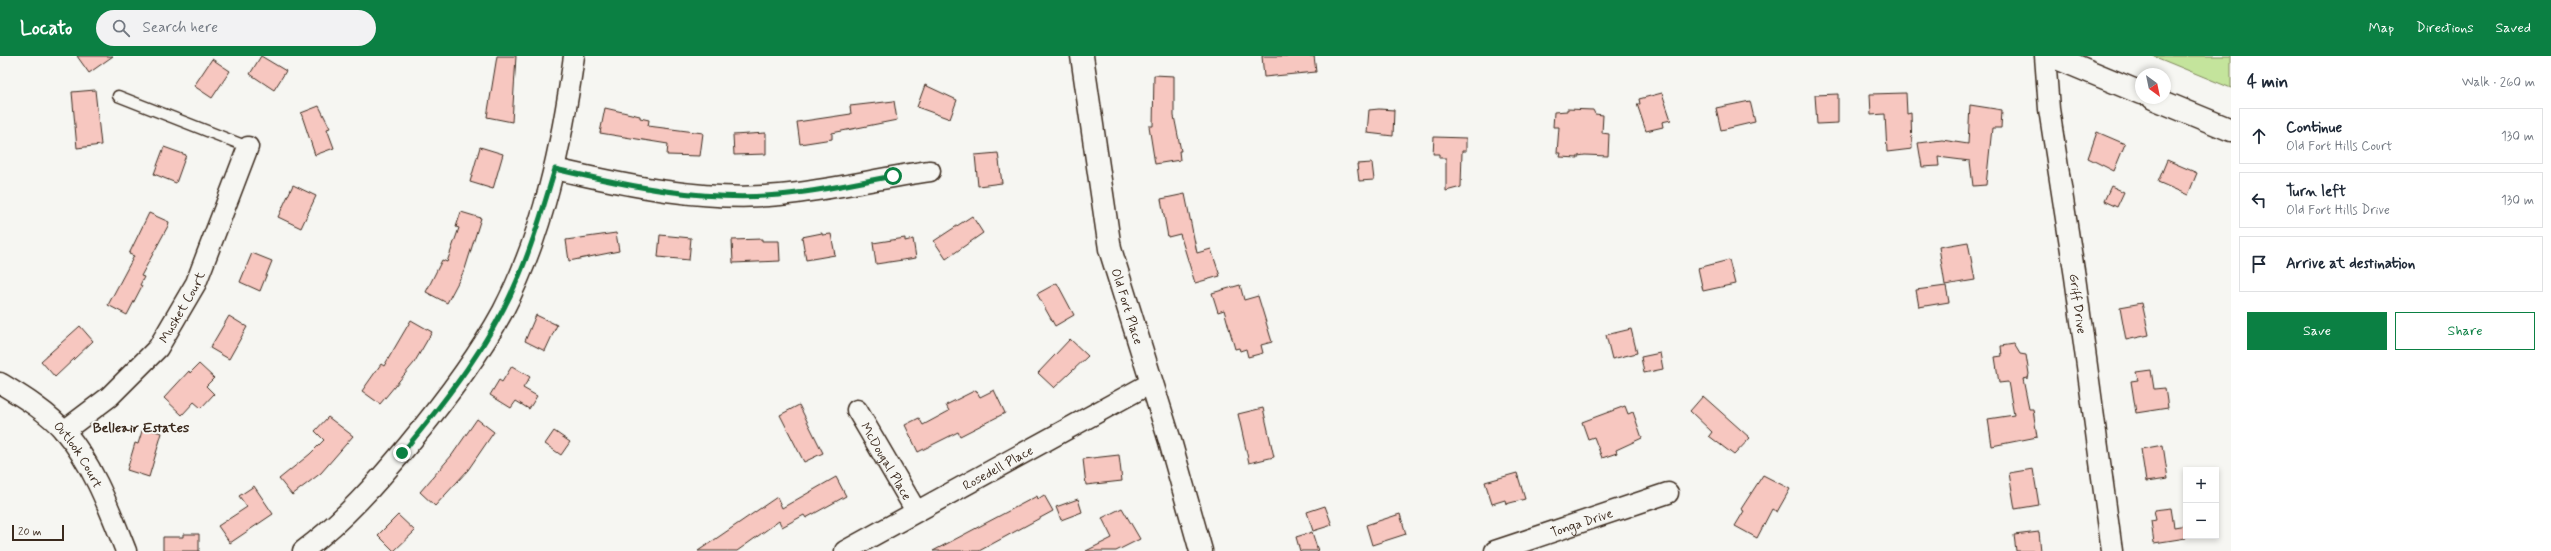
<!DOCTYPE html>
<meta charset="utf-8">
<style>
:root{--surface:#fff;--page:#f2f2f3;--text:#1f2937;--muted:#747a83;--line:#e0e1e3;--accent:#0b8043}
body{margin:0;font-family:Mynerve,sans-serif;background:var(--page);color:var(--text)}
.controls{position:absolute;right:12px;bottom:12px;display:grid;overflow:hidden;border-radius:0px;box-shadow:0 2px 6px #0003}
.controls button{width:36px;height:36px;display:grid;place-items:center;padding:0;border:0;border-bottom:1px solid var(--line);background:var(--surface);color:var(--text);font:20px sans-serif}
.compass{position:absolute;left:2135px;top:12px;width:36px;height:36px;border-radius:50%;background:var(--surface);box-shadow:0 2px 6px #0003;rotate:147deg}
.scale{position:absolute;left:12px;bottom:10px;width:52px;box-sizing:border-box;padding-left:4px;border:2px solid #3b2a1e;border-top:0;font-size:11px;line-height:14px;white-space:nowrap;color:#3b2a1e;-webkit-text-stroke:3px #f6f6f2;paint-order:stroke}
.stop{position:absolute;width:12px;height:12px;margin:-9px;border:3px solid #0b8043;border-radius:50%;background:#fff}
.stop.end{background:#0b8043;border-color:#fff;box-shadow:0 1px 4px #0008}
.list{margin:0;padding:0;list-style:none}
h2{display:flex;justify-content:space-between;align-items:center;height:52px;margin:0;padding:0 16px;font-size:17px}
h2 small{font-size:13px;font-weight:400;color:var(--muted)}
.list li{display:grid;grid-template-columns:26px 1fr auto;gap:12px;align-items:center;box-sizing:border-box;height:56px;margin:0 8px 8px;padding:0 8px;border:1px solid var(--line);border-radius:0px}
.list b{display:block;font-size:15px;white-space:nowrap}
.list p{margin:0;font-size:13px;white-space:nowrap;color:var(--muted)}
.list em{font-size:13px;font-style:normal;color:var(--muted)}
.actions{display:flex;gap:8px;padding:12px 16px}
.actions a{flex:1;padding:9px 0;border:1px solid var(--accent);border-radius:0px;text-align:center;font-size:14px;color:var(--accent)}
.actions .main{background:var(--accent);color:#fff}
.icon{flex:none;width:22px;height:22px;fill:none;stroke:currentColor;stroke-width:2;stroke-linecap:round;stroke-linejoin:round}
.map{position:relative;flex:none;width:2231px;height:495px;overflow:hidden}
header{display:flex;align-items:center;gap:24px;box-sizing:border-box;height:56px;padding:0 20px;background:var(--accent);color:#fff}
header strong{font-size:19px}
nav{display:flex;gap:22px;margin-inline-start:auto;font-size:14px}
.search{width:280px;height:36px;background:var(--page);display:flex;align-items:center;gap:10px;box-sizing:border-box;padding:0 14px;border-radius:22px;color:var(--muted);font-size:15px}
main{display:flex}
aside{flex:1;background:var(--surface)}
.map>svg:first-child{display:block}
</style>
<header>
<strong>Locato</strong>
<div class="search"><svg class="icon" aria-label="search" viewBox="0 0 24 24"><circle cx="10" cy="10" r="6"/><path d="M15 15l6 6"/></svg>Search here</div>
<nav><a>Map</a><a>Directions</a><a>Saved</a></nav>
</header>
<main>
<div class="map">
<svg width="2231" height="495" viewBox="0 0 2231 495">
<rect width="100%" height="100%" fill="#f6f6f2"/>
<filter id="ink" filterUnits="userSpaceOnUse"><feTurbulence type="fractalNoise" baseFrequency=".025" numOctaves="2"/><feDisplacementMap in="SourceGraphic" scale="8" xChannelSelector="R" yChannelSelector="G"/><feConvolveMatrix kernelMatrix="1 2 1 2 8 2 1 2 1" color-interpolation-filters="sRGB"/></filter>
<g filter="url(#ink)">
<path fill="#c4e49c" stroke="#80875d" d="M2153 0H2231V32Z"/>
<path fill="#f7c7c0" stroke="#3b2a1e" d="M77 0H113L89 17Z
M261 0 286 15 274 34 250 18Z
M497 0H516L512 66 487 61Z
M1262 0H1314L1316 16 1264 21Z
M212 3 230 15 212 42 194 30Z
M1154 19 1174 20V60L1181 95H1179L1180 104 1155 108 1149 70H1153Z
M925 29 957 44 950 63 917 51Z
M95 34 101 89 77 92 72 36Z
M1662 37 1671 64 1662 66 1663 71 1646 75 1637 48H1640L1639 43Z
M1906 37 1907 58 1911 57 1912 93 1887 96 1885 58 1871 59 1870 38Z
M1838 38V67L1817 68 1815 39Z
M894 45 897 64 832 77V83L800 88 797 66 851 58 850 50Z
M1750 45 1755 66 1721 74 1716 52Z
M1970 49 2002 54 2001 72H1992L1986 129 1973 130 1970 105 1938 101 1939 110 1922 111 1918 87 1942 84 1968 88Z
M319 50 330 72 327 73 334 92 315 99 301 57Z
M605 52 640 60V62L649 64 648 70 703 77 700 100 667 99 668 88 600 77Z
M1379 53 1394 54 1393 80 1367 77 1369 54Z
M1567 53 1593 54 1595 58 1603 59 1602 77 1609 78 1608 100 1585 99 1578 100V102L1560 101 1561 97H1557L1559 71H1553L1554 56 1567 55Z
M2097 76 2125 88 2114 115 2088 102Z
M766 77V98L734 99 733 79Z
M1434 81 1466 82V95H1462L1461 131 1446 135V102H1439V98H1433Z
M164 91 186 99 176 127 154 118Z
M480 91 503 98 493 133 470 126Z
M998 97 1002 127 978 130 975 99Z
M2167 104 2197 117 2188 139 2158 126Z
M1372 107 1374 124 1359 125 1357 108Z
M293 129 316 140 301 172 278 161Z
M2111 130 2124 136 2117 151 2104 145Z
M1185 138 1197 197 1211 193 1220 220 1195 227 1180 178 1168 181 1161 143Z
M461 156 481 162 465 213 447 247 426 236 442 204 447 206 459 172 456 171Z
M149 157 169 166 168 170 141 220 144 221 140 229 142 230 127 259 108 249 134 200 129 198Z
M972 160 983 177 946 203 934 185Z
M616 177 619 195 569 205 566 184Z
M822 177V179L831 178 835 199 806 204 802 181Z
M660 179 691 182 689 204 658 201Z
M905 182V185L913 183 916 202 876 208 873 187Z
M762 183V185H779L780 205 733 207 732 184Z
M1968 186 1975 224 1945 229 1939 191Z
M252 197 272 205 260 235 240 226Z
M1729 204 1735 228 1703 235 1698 212Z
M1057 227 1074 259 1055 270 1037 238Z
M1240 229 1244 244 1258 240 1272 286 1261 289 1263 297 1248 301 1246 293 1240 295 1239 292 1235 293 1224 254 1218 256 1212 237Z
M1946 230 1949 246 1919 251 1916 234Z
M2142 247 2149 279 2126 284 2120 251Z
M536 259 557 269 545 295 525 285Z
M229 260 247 271 229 303 210 292Z
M411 264 432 276 414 307 380 348 362 335 381 308 384 310Z
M80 270 93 285 55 321 41 305Z
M1631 273 1637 297 1612 303 1606 279Z
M1070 283 1088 300 1054 332 1038 317Z
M2014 288 2020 298 2026 299 2029 318 2028 322 2023 323 2029 353H2033L2037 381 1992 390 1988 363 2014 359 2008 326 1999 327 1995 301 2002 300 2001 290Z
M1660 297 1663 313 1644 317 1641 301Z
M199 308 214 322 206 330 214 338 201 352 194 346 182 359 164 342 189 315 190 317Z
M512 310 530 321 523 332 537 340 529 353 516 345 511 352 490 339 499 324 502 326Z
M2151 314 2154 333 2165 332 2168 352 2136 357 2131 325 2138 324 2136 316Z
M976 334 980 341 994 334 1005 357 960 380 958 376 918 396 905 369 919 362 923 369 949 355 946 349Z
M1703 340 1750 382 1734 399 1709 380 1712 376 1690 355Z
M799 349 823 397 804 406 780 359Z
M1625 350 1628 358 1633 356 1642 382 1616 394 1617 397 1602 402 1594 381 1588 383 1582 366Z
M1263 352 1274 401 1249 407 1238 358Z
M328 361 353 380 321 417 292 439 279 423 310 398 324 384 315 375Z
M477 363 494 376 468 414 435 450 420 436 452 399Z
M143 372 162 377 149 421 127 414 135 387 138 388Z
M554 375 570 386 561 399 545 388Z
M2163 389 2168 423 2146 426 2141 393Z
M1119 399 1122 425 1086 429 1083 403Z
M2033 413 2039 449 2015 453 2009 417Z
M1517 417 1525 443 1506 448 1505 444 1492 448 1485 426Z
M1763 419 1790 433 1777 456 1772 453 1757 482 1735 470 1744 455 1741 453Z
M836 421 846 440 806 462 804 459 782 471 779 465 737 495H698L777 441 782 452Z
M254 430 273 458 230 487 218 470 247 451 239 440Z
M1044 439 1053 455 979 495H933L1037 440 1038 443Z
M1078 443 1082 456 1061 464 1056 451Z
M1325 450 1332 469 1313 475 1307 456Z
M1122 452 1140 483 1116 495H1086L1112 482 1102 462Z
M2171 452 2174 471 2186 469V482L2154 487 2151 465 2156 464 2154 454Z
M1400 458 1406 478 1372 489 1366 469Z
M398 459 415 475 394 495 378 479Z
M1312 476 1318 495H1300L1296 481Z
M2039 476 2041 495H2016L2014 479Z
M183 478H199V495H163V481H183Z"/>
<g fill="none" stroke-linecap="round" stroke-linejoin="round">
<g stroke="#3b2a1e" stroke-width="13">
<path id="lane" d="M118 40 248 91"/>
</g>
<g stroke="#3b2a1e" stroke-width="23">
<g id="street">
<path id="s1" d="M2045 0 2049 53 2075 221 2112 495"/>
<path d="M555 113C628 130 704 146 780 139 830 134 880 122 930 115"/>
<path id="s2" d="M0 327C23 341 48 356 65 376 94 410 110 455 126 495"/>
<path id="s3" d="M857 354 916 455"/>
<path id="s4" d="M64 375 109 341 158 292 196 227 248 91"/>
<path d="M303 495C343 465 377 427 409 388 443 347 477 303 503 255 544 176 562 88 574 0"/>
<path id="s5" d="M845 495 1151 327"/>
<path id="s6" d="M1495 495 1668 437"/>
</g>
</g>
<g stroke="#3b2a1e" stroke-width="25">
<g id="secondary">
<path id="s7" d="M1082 0 1110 193 1170 385 1201 495"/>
<path d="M2052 0 2141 37"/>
<path d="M2153 42 2231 74"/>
</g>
</g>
<use href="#lane" stroke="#f6f6f2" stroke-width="10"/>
<use href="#street" stroke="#f6f6f2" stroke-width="20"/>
<use href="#secondary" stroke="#f6f6f2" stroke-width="22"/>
</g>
</g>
<g fill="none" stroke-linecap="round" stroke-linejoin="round" filter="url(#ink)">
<path stroke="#0b8043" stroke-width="5" d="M402 397C447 343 492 285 519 220 534 185 544 149 555 113 628 130 703 146 779 139 817 136 855 127 893 120"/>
</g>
<g text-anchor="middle" stroke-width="4" stroke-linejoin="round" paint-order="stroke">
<g font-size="13" fill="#3b2a1e" stroke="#f6f6f2">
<text dy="5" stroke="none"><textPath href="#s1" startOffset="250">Griff Drive</textPath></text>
<text dy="5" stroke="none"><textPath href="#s4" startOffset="173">Musket Court</textPath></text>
<text dy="5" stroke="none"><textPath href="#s7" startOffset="255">Old Fort Place</textPath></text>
<text dy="5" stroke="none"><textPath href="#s2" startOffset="108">Outlook Court</textPath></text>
<text dy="5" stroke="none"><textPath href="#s3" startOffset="59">McDougal Place</textPath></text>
<text dy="5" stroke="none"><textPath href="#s5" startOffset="174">Rosedell Place</textPath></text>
<text dy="5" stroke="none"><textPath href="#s6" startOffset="91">Tonga Drive</textPath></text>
</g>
<g font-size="14" font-weight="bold" fill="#3b2a1e" stroke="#f6f6f2">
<text x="141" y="376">Belleair Estates</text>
</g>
</g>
</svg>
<div class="controls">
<button>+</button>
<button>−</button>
</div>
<svg class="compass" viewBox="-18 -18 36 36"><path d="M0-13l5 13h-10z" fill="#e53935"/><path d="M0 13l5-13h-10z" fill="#747a83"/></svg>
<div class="scale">20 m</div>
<div class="stop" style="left:893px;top:120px"></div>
<div class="stop end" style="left:402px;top:397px"></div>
</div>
<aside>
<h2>4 min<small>Walk · 260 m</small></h2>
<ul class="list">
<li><svg class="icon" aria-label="ahead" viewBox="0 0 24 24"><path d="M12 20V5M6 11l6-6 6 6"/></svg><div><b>Continue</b><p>Old Fort Hills Court</p></div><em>130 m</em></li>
<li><svg class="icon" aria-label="left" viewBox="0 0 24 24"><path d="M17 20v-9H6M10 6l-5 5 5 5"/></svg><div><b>Turn left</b><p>Old Fort Hills Drive</p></div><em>130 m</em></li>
<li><svg class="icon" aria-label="arrive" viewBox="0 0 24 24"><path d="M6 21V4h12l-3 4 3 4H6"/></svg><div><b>Arrive at destination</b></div></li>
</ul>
<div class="actions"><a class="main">Save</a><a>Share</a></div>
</aside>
</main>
